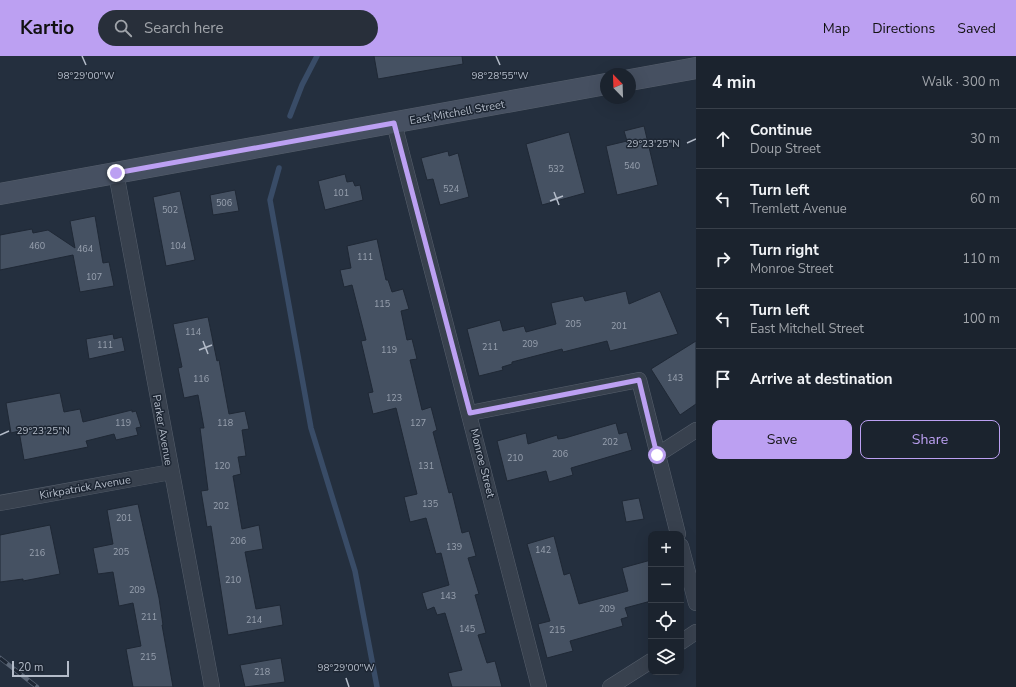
<!DOCTYPE html>
<meta charset="utf-8">
<style>
:root{--surface:#1b232e;--page:#282f3a;--text:#f1f3f6;--muted:#a0a4aa;--line:#39404a;--accent:#bca0f2}
body{margin:0;font-family:"Nunito Sans",sans-serif;background:var(--page);color:var(--text)}
.controls{position:absolute;right:12px;bottom:12px;display:grid;overflow:hidden;border-radius:8px;box-shadow:0 4px 16px #0002}
.controls button{width:36px;height:36px;display:grid;place-items:center;padding:0;border:0;border-bottom:1px solid var(--line);background:var(--surface);color:var(--text);font:20px sans-serif}
.compass{position:absolute;left:600px;top:12px;width:36px;height:36px;border-radius:50%;background:var(--surface);box-shadow:0 4px 16px #0002;rotate:337deg}
.scale{position:absolute;left:12px;bottom:10px;width:57px;box-sizing:border-box;padding-left:4px;border:2px solid #b4bcc9;border-top:0;font-size:11px;line-height:14px;white-space:nowrap;color:#b4bcc9;-webkit-text-stroke:3px #1d2633;paint-order:stroke}
.stop{position:absolute;width:12px;height:12px;margin:-9px;border:3px solid #bca0f2;border-radius:50%;background:#fff}
.stop.end{background:#bca0f2;border-color:#fff;box-shadow:0 1px 4px #0008}
.list{margin:0;padding:0;list-style:none}
h2{display:flex;justify-content:space-between;align-items:center;height:52px;margin:0;padding:0 16px;font-size:17px}
h2 small{font-size:13px;font-weight:400;color:var(--muted)}
.list li{display:grid;grid-template-columns:26px 1fr auto;gap:12px;align-items:center;box-sizing:border-box;height:60px;padding:0 16px;border-top:1px solid var(--line)}
.list b{display:block;font-size:15px;white-space:nowrap}
.list p{margin:0;font-size:13px;white-space:nowrap;color:var(--muted)}
.list em{font-size:13px;font-style:normal;color:var(--muted)}
.actions{display:flex;gap:8px;padding:12px 16px}
.actions a{flex:1;padding:9px 0;border:1px solid var(--accent);border-radius:8px;text-align:center;font-size:14px;color:var(--accent)}
.actions .main{background:var(--accent);color:#111}
.icon{flex:none;width:22px;height:22px;fill:none;stroke:currentColor;stroke-width:2;stroke-linecap:round;stroke-linejoin:round}
.map{position:relative;flex:none;width:696px;height:631px;overflow:hidden}
header{display:flex;align-items:center;gap:24px;box-sizing:border-box;height:56px;padding:0 20px;background:var(--accent);color:#111}
header strong{font-size:19px}
nav{display:flex;gap:22px;margin-inline-start:auto;font-size:14px}
.search{width:280px;height:36px;background:var(--page);display:flex;align-items:center;gap:10px;box-sizing:border-box;padding:0 14px;border-radius:22px;color:var(--muted);font-size:15px}
main{display:flex}
aside{flex:1;background:var(--surface)}
.map>svg:first-child{display:block}
</style>
<header>
<strong>Kartio</strong>
<div class="search"><svg class="icon" aria-label="search" viewBox="0 0 24 24"><circle cx="10" cy="10" r="6"/><path d="M15 15l6 6"/></svg>Search here</div>
<nav><a>Map</a><a>Directions</a><a>Saved</a></nav>
</header>
<main>
<div class="map">
<svg width="696" height="631" viewBox="0 0 696 631">
<rect width="100%" height="100%" fill="#242f3e"/>
<g fill="none" stroke-linecap="round" stroke-linejoin="round">
<path stroke="#394c67" stroke-width="5.5" d="M290 60 302 29 317 0
M279 112 270 144 311 372 355 515 377 631"/>
</g>
<path fill="#455162" stroke="#1f2835" d="M374 0H462L463 8 378 23Z
M644 70 658 129 617 139 606 90 627 85 624 75Z
M569 76 585 137 542 149 526 88Z
M448 95 449 100 458 97 469 141 440 149 433 123 427 124 421 102Z
M345 118 347 126 353 125 355 130 360 129 363 144 325 154 318 125Z
M235 134 239 155 213 159 210 139Z
M180 135 195 204 166 210 153 141Z
M95 160 103 207 109 206 114 230 80 236 73 199 0 214V179L32 173 33 177 48 174 75 192 70 165Z
M377 183 386 224H388L392 236 403 233 409 253 401 255 407 284 412 283 417 303 410 304 422 354 431 351 437 374 433 376 449 437 452 436 462 477 469 475 476 500 468 502 479 538 475 539 486 577 478 579 487 607 495 605 502 631H452L448 617 462 614 445 557 437 559 434 551 427 554 422 537 449 529 441 497 436 498 426 462 410 466 404 441 417 438 396 352 373 358 368 337 373 336 361 285 366 284 352 229 344 231 340 214 351 212 347 190Z
M626 235 629 248 660 235 678 278 610 295 607 285 563 296 562 293 512 306V308L502 311 503 314 479 320 467 273 500 264 503 275 524 270 526 276 556 268 551 247 583 240 585 245Z
M208 261 217 305 219 304 229 358 245 355 249 373 242 374 246 400 238 401 241 418 233 420 242 473 259 469 263 493 245 496 256 553 280 549 283 569 228 579 211 470 207 471 201 435 208 434 200 372H204L198 339 184 342 178 312 182 311 173 268Z
M113 278 114 283 122 281 125 295 89 303 86 283Z
M696 285V348L680 359 651 313Z
M60 337 64 356 80 353 83 366 132 354V356L136 355 141 371 136 372 138 379 116 384 114 378 86 385 88 391 24 404 19 375 11 377 6 347Z
M616 367 619 378 627 376 632 394 571 412 573 419 549 426 546 415 507 425 497 385 526 377 528 388 557 379 558 383 565 382Z
M639 442 644 463 626 466 622 445Z
M138 448 159 542 163 569H162L173 631H133L126 593 141 590 133 547 119 550 113 516 98 518 93 492 113 488 107 454Z
M50 469 60 518 23 525V523L0 526V479Z
M554 480 564 519 570 517 579 548 628 535 622 512 651 504V545L625 552 628 561 621 563 623 570 570 585 573 595 547 602 538 568 550 565 527 488Z
M281 602 285 626 245 631 240 609Z"/>
<g fill="none" stroke-linecap="round" stroke-linejoin="round">
<g stroke="#565f6c" stroke-width="16">
<path id="street" d="M394 67 539 631
M116 117 212 631
M470 357 639 324 678 478
M657 399 696 374
M0 447 171 416
M681 490 696 547
M681 586 696 576
M610 631 651 605"/>
</g>
<g stroke="#565f6c" stroke-width="22">
<path id="secondary" d="M630 24 696 12
M0 138 606 28"/>
</g>
<use href="#street" stroke="#38414e" stroke-width="15"/>
<use href="#secondary" stroke="#465061" stroke-width="21"/>
<g stroke="#5a6575" stroke-width="4.5">
<path id="rail" d="M0 602 37 631"/>
</g>
<use href="#rail" stroke="#1d2633" stroke-width="3" stroke-dasharray="9" stroke-linecap="butt"/>
</g>
<g fill="none" stroke-linecap="round" stroke-linejoin="round">
<path stroke="#bca0f2" stroke-width="5" d="M116 117 394 67 470 357 639 324 657 399"/>
</g>
<path fill="none" stroke="#b4bcc9" stroke-width="1.5" d="M82 0 86 9M496 0 500 9M687 87 696 83M554 136 559 149M550 145 563 140M203 285 208 298M199 294 212 289M0 379 9 375M346 622 349 631"/>
<g text-anchor="middle" stroke-width="3" stroke-linejoin="round" paint-order="stroke">
<g font-size="9" fill="#98a1af">
<text x="632" y="113">540</text>
<text x="556" y="116">532</text>
<text x="451" y="136">524</text>
<text x="341" y="140">101</text>
<text x="224" y="150">506</text>
<text x="170" y="157">502</text>
<text x="37" y="193">460</text>
<text x="178" y="193">104</text>
<text x="85" y="196">464</text>
<text x="365" y="204">111</text>
<text x="94" y="224">107</text>
<text x="382" y="251">115</text>
<text x="573" y="271">205</text>
<text x="619" y="273">201</text>
<text x="193" y="279">114</text>
<text x="530" y="291">209</text>
<text x="105" y="292">111</text>
<text x="490" y="294">211</text>
<text x="389" y="297">119</text>
<text x="675" y="325">143</text>
<text x="201" y="326">116</text>
<text x="394" y="345">123</text>
<text x="123" y="370">119</text>
<text x="225" y="370">118</text>
<text x="418" y="370">127</text>
<text x="610" y="389">202</text>
<text x="560" y="401">206</text>
<text x="515" y="405">210</text>
<text x="222" y="413">120</text>
<text x="426" y="413">131</text>
<text x="430" y="451">135</text>
<text x="221" y="453">202</text>
<text x="124" y="465">201</text>
<text x="238" y="488">206</text>
<text x="454" y="494">139</text>
<text x="543" y="497">142</text>
<text x="121" y="499">205</text>
<text x="37" y="500">216</text>
<text x="233" y="527">210</text>
<text x="137" y="537">209</text>
<text x="448" y="543">143</text>
<text x="607" y="556">209</text>
<text x="149" y="564">211</text>
<text x="254" y="567">214</text>
<text x="467" y="576">145</text>
<text x="557" y="577">215</text>
<text x="148" y="604">215</text>
<text x="262" y="619">218</text>
</g>
<g font-size="11" fill="#b4bcc9" stroke="#1d2633">
<text transform="translate(457 56) rotate(-10)" y="4">East Mitchell Street</text>
<text transform="translate(163 374) rotate(80)" y="4">Parker Avenue</text>
<text transform="translate(483 407) rotate(76)" y="4">Monroe Street</text>
<text transform="translate(85 431) rotate(-10)" y="4">Kirkpatrick Avenue</text>
</g>
</g>
<g font-size="10" text-anchor="middle" fill="#b4bcc9" stroke="#1d2633" stroke-width="3" stroke-linejoin="round" paint-order="stroke">
<text x="86" y="23">98°29'00"W</text>
<text x="500" y="23">98°28'55"W</text>
<text x="653" y="91">29°23'25"N</text>
<text x="43" y="378">29°23'25"N</text>
<text x="346" y="615">98°29'00"W</text>
</g>
</svg>
<div class="controls">
<button>+</button>
<button>−</button>
<button><svg class="icon" aria-label="locate" viewBox="0 0 24 24"><circle cx="12" cy="12" r="6"/><path d="M12 2v4M12 18v4M2 12h4M18 12h4"/></svg></button>
<button><svg class="icon" aria-label="layers" viewBox="0 0 24 24"><path d="M12 4l9 5-9 5-9-5zM3 14l9 5 9-5"/></svg></button>
</div>
<svg class="compass" viewBox="-18 -18 36 36"><path d="M0-13l5 13h-10z" fill="#e53935"/><path d="M0 13l5-13h-10z" fill="#a0a4aa"/></svg>
<div class="scale">20 m</div>
<div class="stop" style="left:657px;top:399px"></div>
<div class="stop end" style="left:116px;top:117px"></div>
</div>
<aside>
<h2>4 min<small>Walk · 300 m</small></h2>
<ul class="list">
<li><svg class="icon" aria-label="ahead" viewBox="0 0 24 24"><path d="M12 20V5M6 11l6-6 6 6"/></svg><div><b>Continue</b><p>Doup Street</p></div><em>30 m</em></li>
<li><svg class="icon" aria-label="left" viewBox="0 0 24 24"><path d="M17 20v-9H6M10 6l-5 5 5 5"/></svg><div><b>Turn left</b><p>Tremlett Avenue</p></div><em>60 m</em></li>
<li><svg class="icon" aria-label="right" viewBox="0 0 24 24"><path d="M7 20v-9h11M14 6l5 5-5 5"/></svg><div><b>Turn right</b><p>Monroe Street</p></div><em>110 m</em></li>
<li><svg class="icon" aria-label="left" viewBox="0 0 24 24"><path d="M17 20v-9H6M10 6l-5 5 5 5"/></svg><div><b>Turn left</b><p>East Mitchell Street</p></div><em>100 m</em></li>
<li><svg class="icon" aria-label="arrive" viewBox="0 0 24 24"><path d="M6 21V4h12l-3 4 3 4H6"/></svg><div><b>Arrive at destination</b></div></li>
</ul>
<div class="actions"><a class="main">Save</a><a>Share</a></div>
</aside>
</main>
